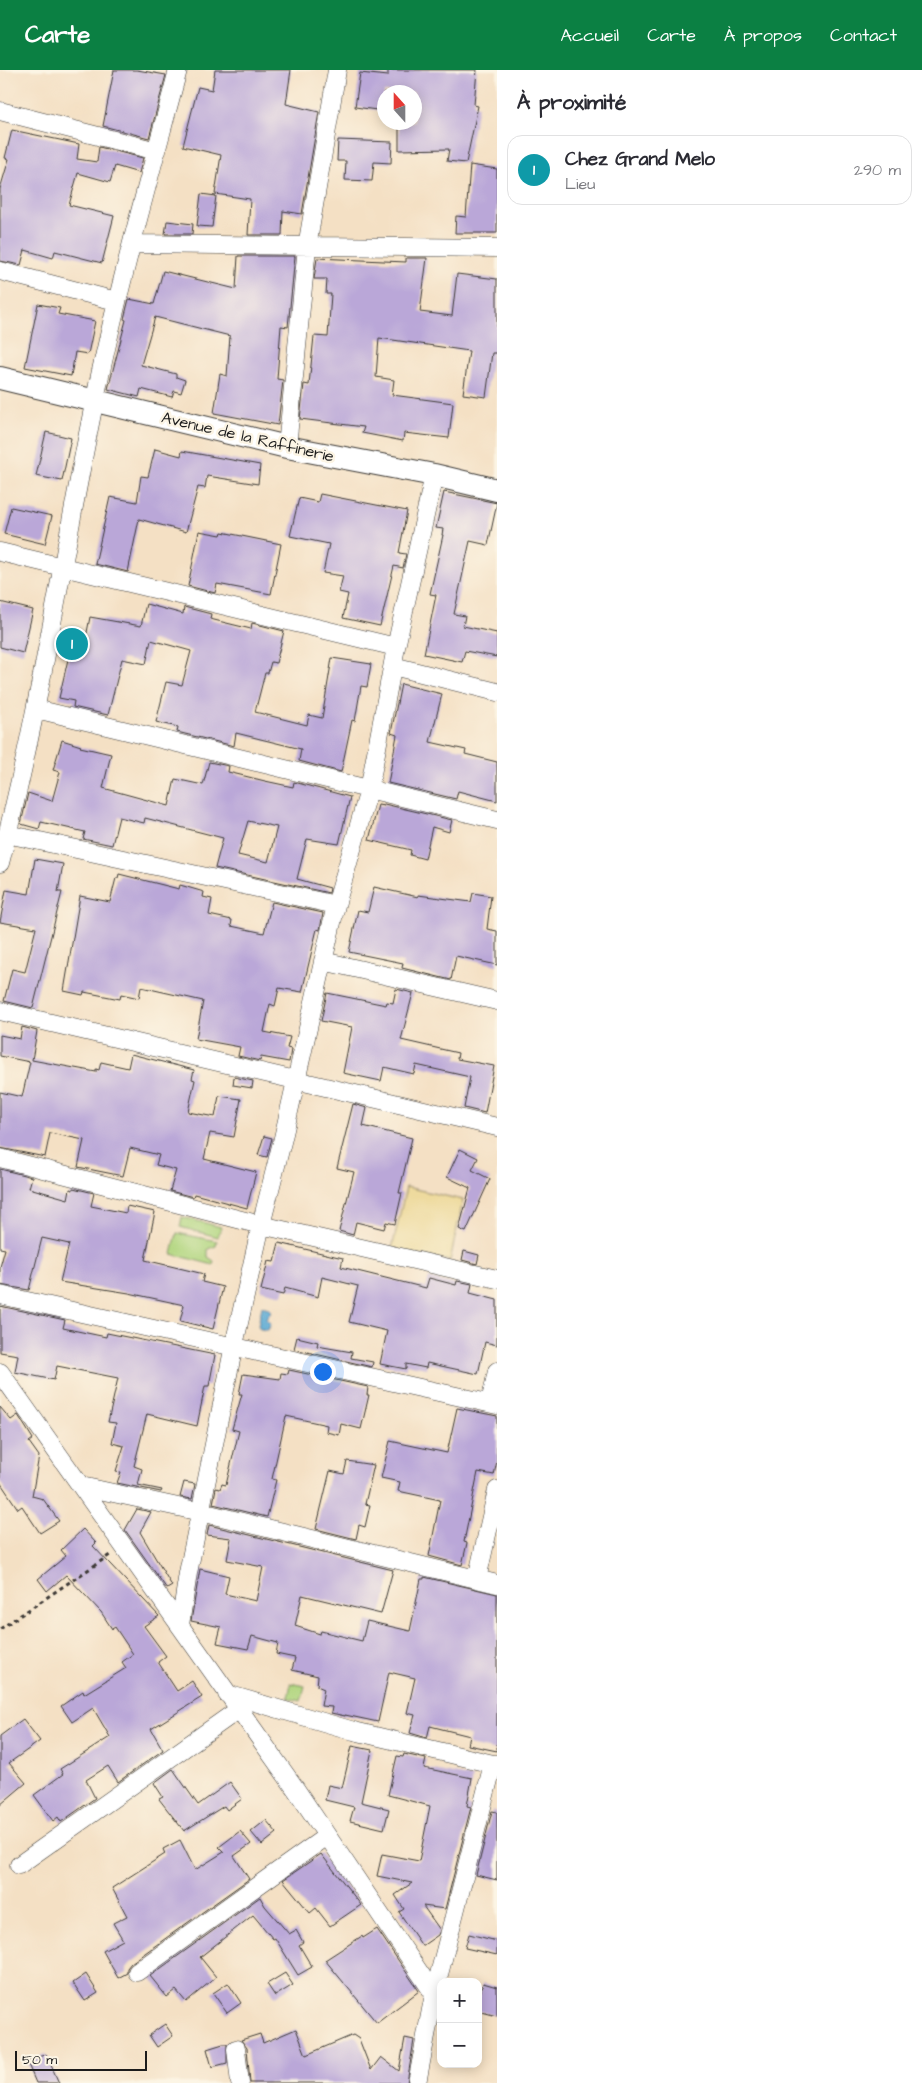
<!DOCTYPE html>
<html lang="fr">
<meta charset="utf-8">
<style>
:root{--surface:#fff;--page:#f7f7f7;--text:#2b2b33;--muted:#7c7c81;--line:#e1e1e2;--accent:#0b8043}
body{margin:0;font-family:"Architects Daughter",sans-serif;background:var(--page);color:var(--text)}
.controls{position:absolute;right:15px;bottom:15px;display:grid;overflow:hidden;border-radius:10px;box-shadow:0 2px 12px #0003}
.controls button{width:45px;height:45px;display:grid;place-items:center;padding:0;border:0;border-bottom:1px solid var(--line);background:var(--surface);color:var(--text);font:25px sans-serif}
.compass{position:absolute;left:377px;top:15px;width:45px;height:45px;border-radius:50%;background:var(--surface);box-shadow:0 2px 12px #0003;rotate:339deg}
.scale{position:absolute;left:15px;bottom:12px;width:132px;box-sizing:border-box;padding-left:5px;border:2px solid #1c1c1c;border-top:0;font-size:14px;line-height:18px;white-space:nowrap;color:#1c1c1c;-webkit-text-stroke:4px #fcf5e5;paint-order:stroke}
.you{position:absolute;left:322px;top:1301px;width:18px;height:18px;margin:-12px;border:4px solid #fff;border-radius:50%;background:#1a73e8;box-shadow:0 0 0 8px #1a73e833}
.badge{display:grid;place-items:center;width:32px;height:32px;border-radius:50%;background:var(--accent);color:#fff;font-size:16px;font-weight:700}
.pin{position:absolute;translate:-50% -50%;border:2px solid #fff;box-shadow:0 1px 5px #0006}
.list{margin:0;padding:0;list-style:none}
h2{display:flex;justify-content:space-between;align-items:center;height:65px;margin:0;padding:0 20px;font-size:21px}
h2 small{font-size:16px;font-weight:400;color:var(--muted)}
.list li{display:grid;grid-template-columns:32px 1fr auto;gap:15px;align-items:center;box-sizing:border-box;height:70px;margin:0 10px 10px;padding:0 10px;border:1px solid var(--line);border-radius:15px}
.list b{display:block;font-size:19px;white-space:nowrap}
.list p{margin:0;font-size:16px;white-space:nowrap;color:var(--muted)}
.list em{font-size:16px;font-style:normal;color:var(--muted)}
.map{position:relative;flex:none;width:497px;height:2013px;overflow:hidden}
header{display:flex;align-items:center;gap:30px;box-sizing:border-box;height:70px;padding:0 25px;background:var(--accent);color:#fff}
header strong{font-size:24px}
nav{display:flex;gap:28px;margin-inline-start:auto;font-size:18px}
main{display:flex}
aside{flex:1;background:var(--surface)}
.map>svg:first-child{display:block}
</style>
<header>
<strong>Carte</strong>
<nav><a>Accueil</a><a>Carte</a><a>À propos</a><a>Contact</a></nav>
</header>
<main>
<div class="map">
<svg width="497" height="2013" viewBox="0 0 497 2013">
<rect width="100%" height="100%" fill="#fcf5e5"/>
<filter id="ink" filterUnits="userSpaceOnUse"><feTurbulence type="fractalNoise" baseFrequency=".02" numOctaves="2"/><feDisplacementMap in="SourceGraphic" scale="10" xChannelSelector="R" yChannelSelector="G"/><feConvolveMatrix kernelMatrix="1 2 1 2 8 2 1 2 1" color-interpolation-filters="sRGB"/></filter>
<filter id="wash" filterUnits="userSpaceOnUse"><feTurbulence type="fractalNoise" baseFrequency=".0096" numOctaves="4" result="noise"/><feDisplacementMap in="SourceGraphic" scale="20" xChannelSelector="R" yChannelSelector="G"/><feGaussianBlur stdDeviation="1.12" result="paint"/><feColorMatrix in="noise" values="0 0 0 0 0 0 0 0 0 0 0 0 0 0 0 0 0 1.4 0 .05"/><feComposite in="paint" operator="in"/></filter>
<g filter="url(#wash)">
<rect width="100%" height="100%" fill="#f4e0c4"/>
<path fill="#b0d57e" stroke="#66784d" d="M182 1147 221 1157 218 1167 180 1157Z
M177 1163 217 1171 216 1176 208 1179V1187L214 1191 213 1195 172 1184Z
M291 1613 305 1616 301 1631 288 1628Z"/>
<path fill="#eeda9e" stroke="#857b5d" d="M406 1117 463 1130 450 1191 392 1179Z"/>
<path fill="#58a8d3" stroke="#3a6278" d="M262 1236 269 1238 271 1242 266 1249 271 1254 268 1260 260 1259 258 1255Z"/>
<g id="blocks">
<path fill="#baa7d8" fill-rule="evenodd" d="M114 0H137L166 5 149 68 103 56Z
M215 0H291L286 34 319 42 302 144 283 141 282 165H248L250 129 215 124 221 85 183 76 198 17 212 20Z
M388 0H477L474 35 478 36 466 93 447 91 449 79 399 80V52H414V22H384V41L355 37 360 3 388 6Z
M12 60 79 74 77 89 97 92 99 77 143 88 139 103 115 96 110 112 78 103 69 135 114 146 102 193 55 181 53 188 25 180 21 195 0 191V119L9 89 5 88Z
M338 70 392 72 391 93 374 92 372 111 345 110 346 91H337Z
M470 95 497 99V163H455L456 146 466 147Z
M201 124 216 126 212 157 197 156Z
M167 151 193 154 192 164H165Z
M238 186H295L288 257 281 256 277 309 283 310 278 355 214 343 220 304 227 306 230 266 155 247 141 295 176 304V307L185 310 181 323 174 321 172 327 141 319 139 327 108 319 126 250 124 249 129 229 154 234 163 201 236 219Z
M317 188 406 192V188H427L420 242 452 246 457 204 497 209V283H492L486 327 463 324 469 281 379 268 376 307 394 310 392 325 453 333 449 368 404 363 403 371 362 363 364 357 300 349 304 314 309 315 314 266 328 267 331 224H326L327 209H314Z
M38 234 60 238 58 244 95 251 88 284 75 282 71 306 25 297Z
M46 362 71 368 62 411 36 406Z
M155 379 181 386 182 381 260 395 258 414 207 406 205 418 198 417 186 462 139 449 128 502 95 494 110 427 137 432 141 406 148 407Z
M444 422 497 433 488 475 470 471 454 544 465 546 463 556 497 563V587L465 581 462 592 424 584 436 525 430 524 443 465H442L443 459 436 458Z
M320 424 407 441 399 483 406 484 403 498 394 496 380 556 343 548 348 524 339 522 343 506 323 503 329 474 290 466 299 428 318 432Z
M11 437 52 446 45 474 4 464Z
M199 461 221 465 222 462 281 474 271 524 217 514 215 523 188 516Z
M0 532 33 540 23 583 0 577Z
M146 534 183 544 184 537 211 544 210 549 251 559 252 553 284 561 276 593 271 592 268 603H265L255 642 307 655 309 645 322 648 332 588 371 594 367 617 361 616 355 651 352 650 341 702 299 691 301 679 236 663 234 676 177 662 178 657 156 652 166 612 182 615 191 581 151 570 146 594 122 589 108 645 73 637 74 631 59 628 69 585 82 588 90 547 141 556Z
M401 614 442 624 430 672 466 680 465 684 497 692V731L458 721 456 729 388 713 397 665 391 663Z
M62 670 81 676 80 677 111 684 103 718 169 736 175 709 203 715 209 692 229 696 228 702 265 711 293 717 294 712 350 727 339 774 307 769 297 809 330 818 329 823 215 798 223 768 145 748 144 753 119 747 112 775 83 769 85 762 41 752 39 759 21 754 28 723 52 731 60 702 53 700ZM248 751 277 757 268 792 238 785Z
M384 734 452 750 449 762 432 757 425 789 410 785 411 780 369 770 378 735 384 736Z
M35 789 63 794 58 822H62L33 938 4 931 12 899 25 902 36 858 0 852 6 820 29 824Z
M119 804 179 819 180 815 204 822 203 827 212 829 209 845 232 850 231 856 264 863 272 832 323 843 320 860 317 859 302 922 279 918 275 936 270 934 264 962 290 967 287 978 291 979 289 992 261 987 260 991 238 986 240 977 196 969 203 931 141 917 139 928 121 924 120 929 84 922 83 925 64 921 80 826 110 832 116 808H118Z
M374 817 418 827V825L471 832 473 823 491 826 487 859 497 861V895L456 886 451 910 402 898 403 893 349 882 358 840 368 842Z
M396 919 413 923 401 970 458 983 457 989 494 996 485 1043 464 1038 470 1007 416 995 414 1004 384 997 381 1011 343 1003 352 957 321 951 327 923 386 935 387 932 393 933Z
M22 957 37 961 32 990 96 1002V999L99 1000 101 992 128 998 131 984 194 1000 192 1009 195 1010 188 1042 215 1047 219 1026 241 1029 234 1067 210 1063 204 1089 256 1102 247 1138 194 1124 193 1127 170 1121 176 1100 156 1095 159 1085 130 1078 123 1106 78 1097 84 1070 50 1063 45 1087 0 1078V1022L22 1027 30 992 0 986V965L20 969Z
M234 1007 253 1011 252 1018 233 1015Z
M353 1034 367 1038 363 1056 412 1068 399 1123H402L395 1154 386 1152 384 1159 356 1152 353 1165 339 1161 354 1102 337 1098Z
M264 1066 272 1068 267 1087 258 1085Z
M460 1079 478 1088 472 1100 490 1109 466 1162 459 1159 470 1118 447 1107Z
M0 1099 32 1107 29 1118 68 1129 70 1119 73 1120V1118L94 1123 91 1136 126 1143 127 1136 155 1142 145 1190 204 1204 202 1212 223 1217 213 1259 180 1251 184 1235 129 1223 60 1212 69 1174 42 1168 29 1220 0 1215V1197L5 1179 0 1178Z
M279 1173 343 1188 341 1197 426 1218 429 1208 456 1215 457 1211 472 1214 470 1223 497 1230V1275L485 1272 478 1304 427 1293 426 1298 406 1294V1299L380 1294 387 1261 349 1252 358 1216 322 1207 318 1227 285 1218 283 1225 261 1220 268 1191 274 1192Z
M464 1181 479 1185 477 1194 462 1190Z
M0 1236 65 1250 63 1258 106 1267 107 1263 215 1285 209 1316H205L197 1356 147 1344 134 1396 142 1399 138 1415 162 1420 161 1422 117 1413 121 1402 116 1401 124 1376 112 1373 116 1353 108 1352 118 1308 57 1296 54 1310 15 1302 18 1285 0 1282Z
M297 1267 318 1272 317 1276 352 1282 351 1288 373 1292 372 1297 294 1279Z
M289 1300 368 1317 367 1325H369L361 1359 341 1354 339 1365 326 1362 327 1355 286 1346 272 1409 276 1410 267 1447 213 1434 216 1418 220 1419 222 1414 226 1415 239 1361 232 1359 242 1324H239L243 1304 280 1309 281 1303 288 1304Z
M0 1337 11 1350 18 1345 33 1369 29 1372 39 1386 32 1426 43 1429 59 1451 40 1463 22 1436 18 1439 0 1412Z
M457 1338 497 1346V1391L494 1405 478 1402 464 1472 467 1473 462 1495 429 1486 440 1430 398 1421 400 1412 381 1408 390 1371 447 1383Z
M347 1391 374 1395 365 1434 370 1435 365 1457 359 1455 356 1469 316 1459 330 1401 344 1404Z
M184 1412 195 1414 192 1429 180 1427Z
M137 1439 151 1442 140 1462 172 1516 167 1519 125 1460Z
M209 1455 393 1500 381 1544 302 1525 295 1556 320 1564 321 1561 362 1571 367 1551 410 1561 421 1509H424V1507L497 1524V1681L468 1675 470 1666 430 1656 427 1668 410 1663 415 1645 407 1643 415 1608 389 1602 378 1652 345 1645V1646L331 1643 332 1637 321 1636 324 1619 317 1616 318 1606 292 1600 295 1588 276 1584 278 1573 252 1566 248 1579 217 1573 221 1557 191 1551 200 1499 229 1506 225 1524 256 1531 263 1497 227 1490 231 1468 207 1465Z
M83 1459 96 1473 93 1476 159 1546 144 1556 166 1586 158 1592 177 1621 192 1611 202 1627 151 1659 163 1680 118 1712 108 1696 86 1710 95 1728 61 1752 58 1747 53 1751 34 1725 63 1704 60 1699 110 1667 93 1638 72 1652 61 1636 83 1621 84 1624 126 1598 122 1592 133 1584 115 1557 112 1559 101 1542 66 1505 47 1521 38 1509 66 1486 61 1480Z
M23 1649 40 1671 9 1693 26 1713 0 1735V1666Z
M352 1676 372 1680 361 1732 389 1739 384 1759 350 1751 354 1737 325 1730 328 1715 342 1718Z
M404 1684 426 1689 424 1698 472 1708 467 1736 471 1737 445 1839 423 1836 440 1860 438 1865 422 1876 399 1842 404 1839 395 1825 412 1813 377 1806 382 1784 419 1791 430 1736 388 1725 397 1686 403 1687Z
M173 1699 198 1735 230 1712 242 1729 227 1740 224 1736 184 1761 159 1729 163 1727 154 1713Z
M492 1741 497 1742V1810L476 1805Z
M266 1750 277 1763 262 1775 251 1762Z
M240 1761 251 1774 234 1786 249 1809 131 1893 127 1898V1903L118 1908 103 1881 123 1870 113 1853 127 1846 112 1818 165 1784 163 1779 180 1770 195 1800 224 1782 219 1777Z
M321 1784 361 1835 330 1856 316 1838 310 1843 283 1810Z
M260 1827 265 1836 289 1864 296 1860 303 1872 299 1875 312 1897 298 1905 275 1868 273 1869 253 1845 200 1887 216 1907 186 1932 176 1920 167 1927 150 1906Z
M377 1859 419 1921 377 1953 325 1890 362 1866 363 1868Z
M469 1864 497 1871V1885L465 1878Z
M285 1903 293 1915 275 1926 267 1914Z
M86 1904 98 1923 85 1931 73 1913Z
M228 1913 241 1933 227 1943 213 1923Z
M483 1913 497 1917V1946L478 1941V1932Z
M165 1954 173 1966 157 1977 149 1965Z
M296 1959 306 1985 353 1965 359 1969 371 2000 381 1987 399 2001 405 1968 414 1970 407 2013H250L247 1978 241 1970 260 1964 263 1973Z
M223 1974H227V1993L212 1997 207 1979Z
M46 1984 59 2013H36L27 1992Z"/>
</g>
</g>
<g filter="url(#ink)">
<use href="#blocks" fill-opacity="0" stroke="#3c3935" stroke-width="1"/>
<g fill="none" stroke-linecap="round" stroke-linejoin="round">
<g stroke="#3c3935" stroke-width="19">
<path id="minor" d="M0 41 157 81
M132 174 497 178
M0 201 116 231
M287 377 307 177 337 0
M0 482 396 577
M393 596 497 622
M36 639 497 750
M7 764 336 835
M0 793C40 640 63 483 95 329 118 218 149 109 178 0
M323 891 497 931
M0 941 497 1057
M0 1088 261 1155 497 1209
M0 1225 497 1335
M0 1302 295 1718 434 1924
M490 1333 497 1301
M81 1416 201 1442 497 1514
M477 1509 497 1420
M180 1555 188 1503 234 1275 261 1155 283 1068 336 835 369 720 396 577 434 405
M227 1624 354 1661 493 1694
M19 1795 238 1640
M137 1902 327 1766
M236 1979 240 2013
M417 2013 434 1924 493 1694H497"/>
</g>
<g stroke="#3c3935" stroke-width="24">
<path id="tertiary" d="M0 308 287 377 434 405 497 420"/>
</g>
<path stroke="#3c3935" stroke-width="3" stroke-dasharray="4 4" stroke-linecap="butt" d="M0 1559 110 1485"/>
<use href="#minor" stroke="#fff" stroke-width="18"/>
<use href="#tertiary" stroke="#fff" stroke-width="22"/>
</g>
</g>
<g text-anchor="middle" stroke-width="5" stroke-linejoin="round" paint-order="stroke">
<g font-size="16" fill="#1c1c1c" stroke="#fcf5e5">
<text transform="translate(248 366) rotate(13)" y="6">Avenue de la Raffinerie</text>
</g>
</g>
</svg>
<div class="controls">
<button>+</button>
<button>−</button>
</div>
<svg class="compass" viewBox="-18 -18 36 36"><path d="M0-13l5 13h-10z" fill="#e53935"/><path d="M0 13l5-13h-10z" fill="#7c7c81"/></svg>
<div class="scale">50 m</div>
<div class="you"></div>
<div class="pin badge" style="left:72px;top:574px;background:#0f9aa8">1</div>
</div>
<aside>
<h2>À proximité<small></small></h2>
<ul class="list">
<li><span class="badge" style="background:#0f9aa8">1</span><div><b>Chez Grand Melo</b><p>Lieu</p></div><em>290 m</em></li>
</ul>
</aside>
</main>
